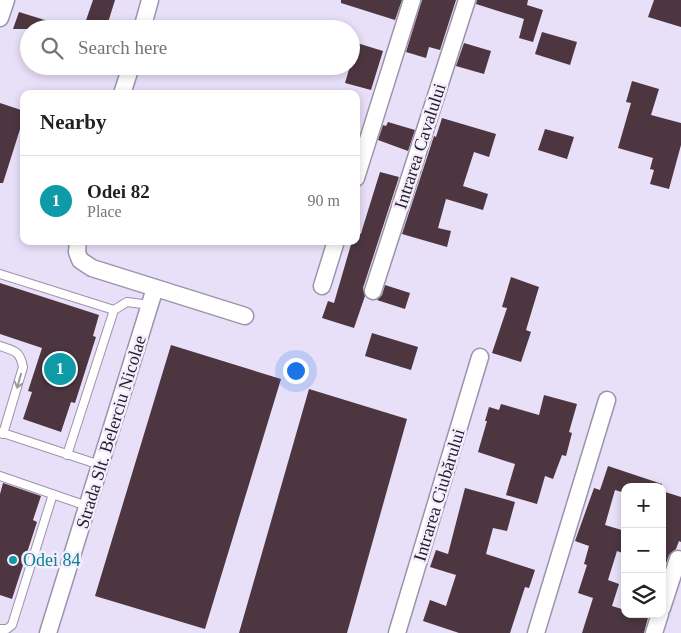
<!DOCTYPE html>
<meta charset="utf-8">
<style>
:root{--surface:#fff;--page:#f6f6f6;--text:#202124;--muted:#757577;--line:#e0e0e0;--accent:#0b8043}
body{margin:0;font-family:"Times New Roman",serif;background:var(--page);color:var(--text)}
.controls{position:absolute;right:15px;bottom:15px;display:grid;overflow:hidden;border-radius:10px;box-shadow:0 2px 8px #0003}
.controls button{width:45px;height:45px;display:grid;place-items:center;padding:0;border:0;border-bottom:1px solid var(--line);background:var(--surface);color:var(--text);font:25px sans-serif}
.you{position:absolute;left:295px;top:370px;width:18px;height:18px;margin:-12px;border:4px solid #fff;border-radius:50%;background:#1a73e8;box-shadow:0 0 0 8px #1a73e833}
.badge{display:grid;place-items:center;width:32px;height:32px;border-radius:50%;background:var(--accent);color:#fff;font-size:16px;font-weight:700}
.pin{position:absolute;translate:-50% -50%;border:2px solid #fff;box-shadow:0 1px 5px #0006}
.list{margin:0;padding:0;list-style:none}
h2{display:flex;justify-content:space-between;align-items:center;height:65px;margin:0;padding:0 20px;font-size:21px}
h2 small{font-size:16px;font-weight:400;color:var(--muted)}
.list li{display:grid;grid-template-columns:32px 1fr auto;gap:15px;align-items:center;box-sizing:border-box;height:90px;padding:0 20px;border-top:1px solid var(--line)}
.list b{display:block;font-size:19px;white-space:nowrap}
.list p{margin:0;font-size:16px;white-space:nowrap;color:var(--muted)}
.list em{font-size:16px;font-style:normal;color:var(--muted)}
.icon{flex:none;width:28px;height:28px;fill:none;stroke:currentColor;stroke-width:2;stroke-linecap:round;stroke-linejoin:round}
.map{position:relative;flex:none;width:681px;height:633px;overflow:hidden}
.search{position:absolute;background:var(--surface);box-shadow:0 2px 8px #0003;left:20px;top:20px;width:340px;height:55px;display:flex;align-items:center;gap:12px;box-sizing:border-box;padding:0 18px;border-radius:28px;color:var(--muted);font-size:19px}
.panel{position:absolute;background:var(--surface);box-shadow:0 2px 8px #0003;left:20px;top:90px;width:340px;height:155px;border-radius:10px}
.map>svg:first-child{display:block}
</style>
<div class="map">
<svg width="681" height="633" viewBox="0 0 681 633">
<rect width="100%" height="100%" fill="#e8dff8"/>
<path fill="#4d3640" d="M93 0H115L106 29H83Z
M341 0H402L395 20 341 3Z
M422 0H456L440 50 429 47 426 58 406 52Z
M477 0H528L527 5 543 10 533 42 519 38 524 19 476 4Z
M654 0H681V27L648 17Z
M19 12 61 25V29H13Z
M542 32 577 42 570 65 535 54Z
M357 43 383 51 371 90 345 83 350 66H351Z
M464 43 491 51 484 74 456 66Z
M632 81 659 89 651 115 681 123V145L669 189 650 184 654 170 650 169 653 158 618 148 631 103 626 102Z
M0 103 24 111V127L21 126 3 183H0Z
M442 118 496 134 489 157 474 152 463 186 488 194 483 210 446 199 438 228 451 231 447 247 402 234 434 136 436 137Z
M388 122 415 130 408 151 378 140 383 125 386 126Z
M545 129 574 137 567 159 538 150Z
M380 172 399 177 363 288 365 296 354 328 322 318 328 301 334 303 352 241H356V232L361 234 362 230Z
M511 277 539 287 526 330 531 332 521 362 492 353 507 308 502 307Z
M0 283 99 315 93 336 96 337 75 403 71 402 61 432 23 419 32 392 28 391 42 348 0 334Z
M385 285 410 293 405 309 377 300 382 295Z
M372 333 418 347 411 370 365 356Z
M171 345 281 379 205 629 95 596Z
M309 389 407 419 347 633H239Z
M544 395 577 404 569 432 572 433 566 456 562 455 553 479 545 476 537 504 506 495 515 464 478 452 487 421H485L489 407 499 410 501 404 539 415Z
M608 466 662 484V487H625V493L615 490 605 525 625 531V554L617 551 608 580 619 584 612 606 625 610V614H649L644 633H582L593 598 578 593 587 565 584 564 589 546 575 541 594 488 600 490Z
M3 483 41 496 33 520 37 522 12 599 0 595V494Z
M465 488 515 502 507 531 493 528 486 554 535 570 529 588 525 587 510 633H459L423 621 430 600 446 606 456 575 430 567 436 550 448 554Z
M662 491 681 497V542L679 541 676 549 669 555 662 575Z"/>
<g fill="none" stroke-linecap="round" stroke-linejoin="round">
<g stroke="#9b93aa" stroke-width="10">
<path id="service" d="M0 274 114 310
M0 346C15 351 20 351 23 367L3 434
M0 432 100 465
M67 455 114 310 127 302 150 305
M0 476 87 506
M0 629H7L12 625 53 494"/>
</g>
<g stroke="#9b93aa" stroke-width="19">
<path id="minor" d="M0 18 6 0
M142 29 150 0
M122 94 131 66
M356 178 412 0
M78 241 77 252 80 260 92 268 245 316
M322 286 336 241
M373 291 467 0
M662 608 678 559
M48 633 155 288
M397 633 480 357
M536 633 607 400
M654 633 660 614"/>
</g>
<use href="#service" stroke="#fff" stroke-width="8"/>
<use href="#minor" stroke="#fff" stroke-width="16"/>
</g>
<defs><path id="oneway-shaft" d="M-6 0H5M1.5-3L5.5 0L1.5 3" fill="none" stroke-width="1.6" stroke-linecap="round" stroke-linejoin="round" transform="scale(1.25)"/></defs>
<use stroke="#9c9a9e" href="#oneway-shaft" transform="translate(19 381) rotate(106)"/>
<circle fill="#0f9aa8" stroke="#f4eefe" stroke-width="2" cx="13" cy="560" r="5"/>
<g text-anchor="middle" stroke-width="5" stroke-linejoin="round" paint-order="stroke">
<g font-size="18" fill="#221e27" stroke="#f4eefe">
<text transform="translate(420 146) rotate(-72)" y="6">Intrarea Cavalului</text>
<text transform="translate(111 432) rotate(-73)" y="6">Strada Slt. Belerciu Nicolae</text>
<text transform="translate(439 495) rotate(-73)" y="6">Intrarea Ciubărului</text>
</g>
<g font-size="18" fill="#0d838f" stroke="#f4eefe" text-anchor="start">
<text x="23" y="566">Odei 84</text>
</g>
</g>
</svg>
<div class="controls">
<button>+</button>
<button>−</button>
<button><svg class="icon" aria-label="layers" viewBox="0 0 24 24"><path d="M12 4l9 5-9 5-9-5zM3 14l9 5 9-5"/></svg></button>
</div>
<div class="you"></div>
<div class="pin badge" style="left:60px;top:369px;background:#0f9aa8">1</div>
<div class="search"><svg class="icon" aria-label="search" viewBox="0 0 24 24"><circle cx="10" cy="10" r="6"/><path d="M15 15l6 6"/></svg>Search here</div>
<section class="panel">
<h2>Nearby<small></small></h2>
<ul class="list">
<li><span class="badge" style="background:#0f9aa8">1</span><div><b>Odei 82</b><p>Place</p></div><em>90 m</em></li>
</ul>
</section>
</div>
